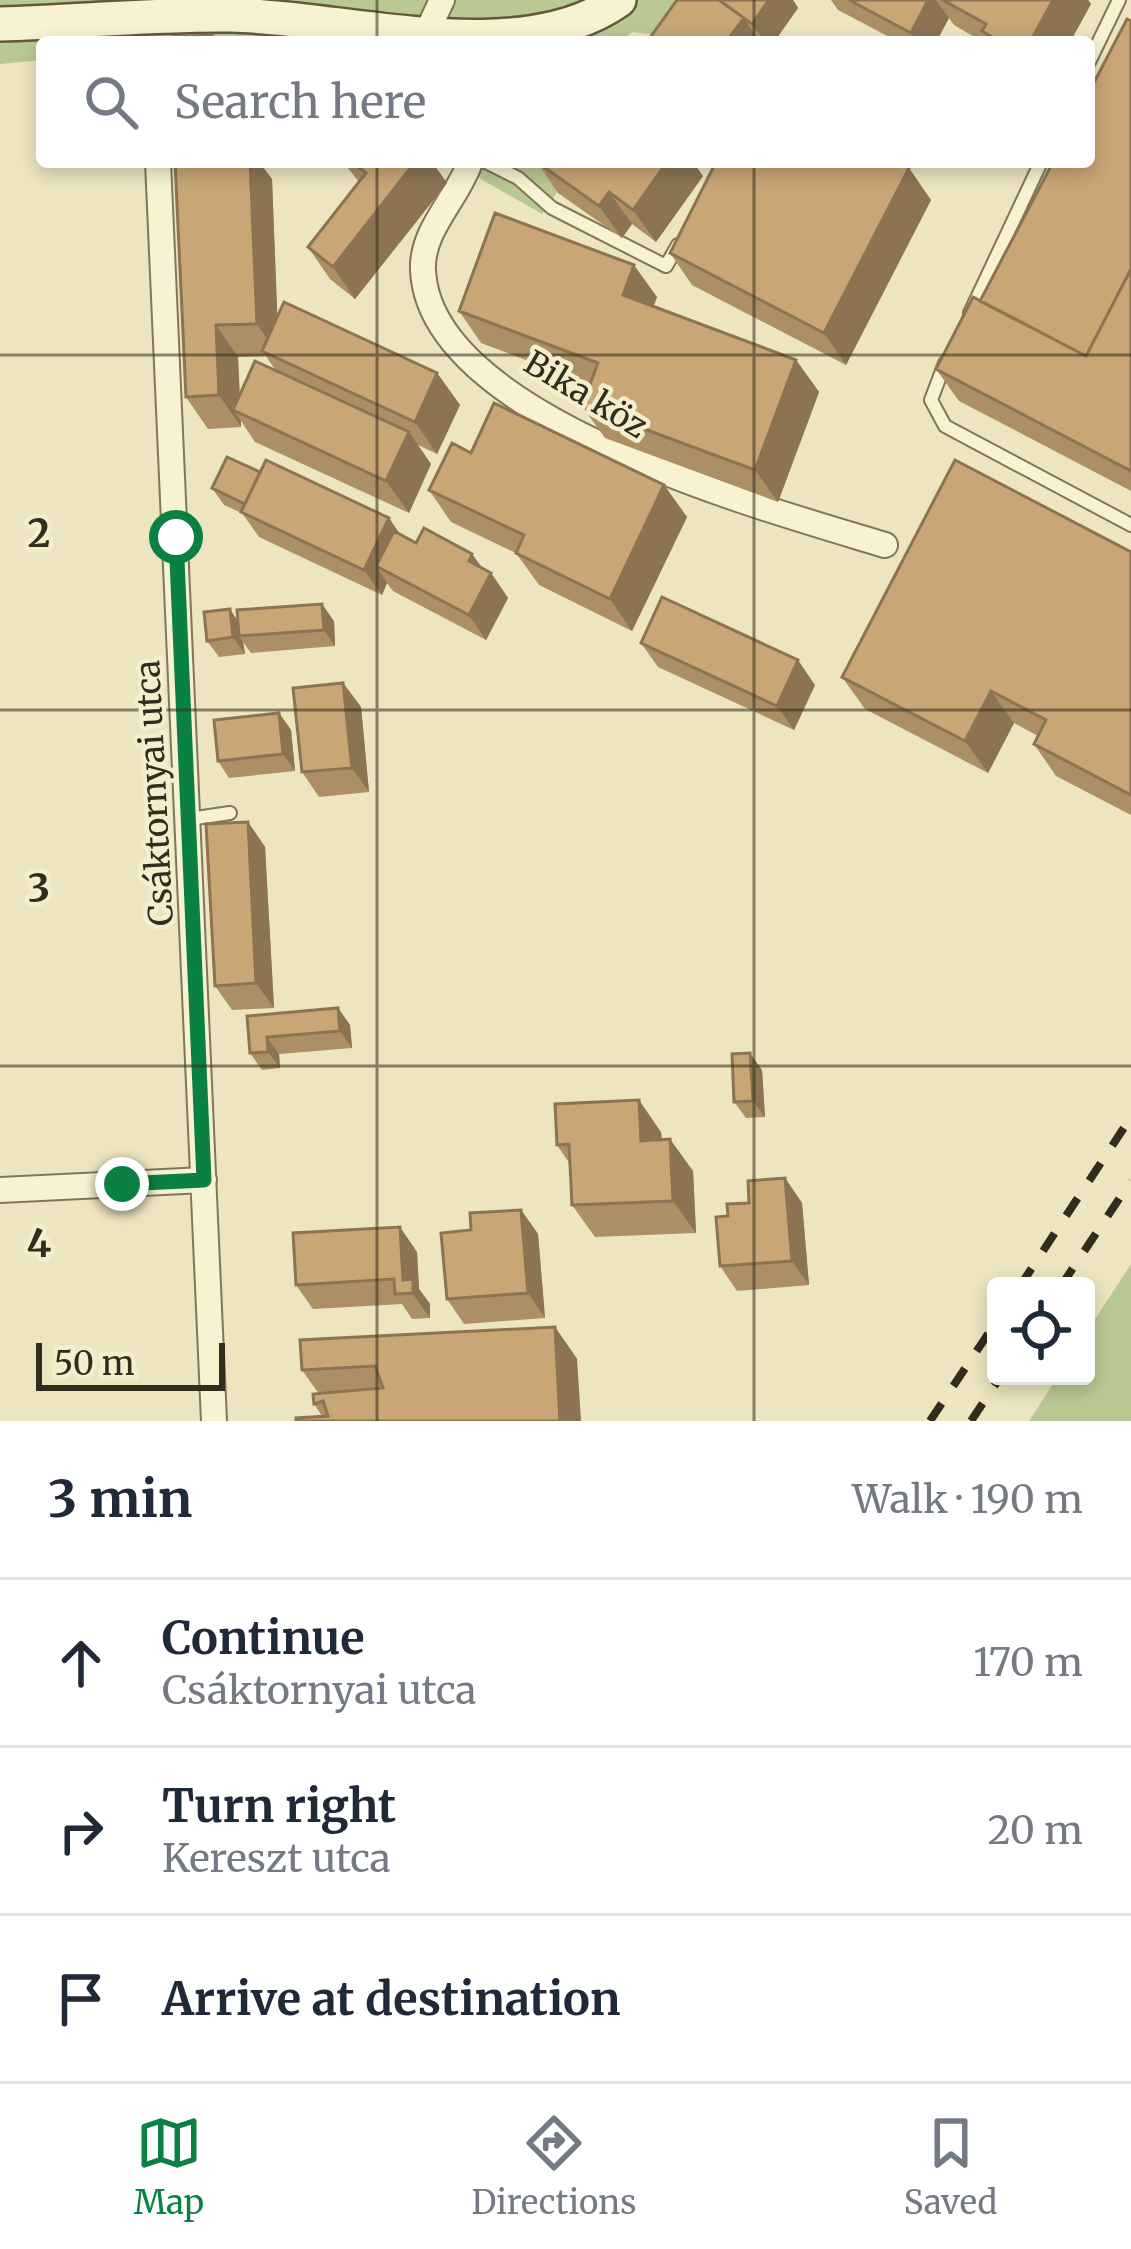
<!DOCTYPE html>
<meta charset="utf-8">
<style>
:root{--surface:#fff;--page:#f6f6f7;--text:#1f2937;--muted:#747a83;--line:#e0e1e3;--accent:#0b8043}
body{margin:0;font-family:Merriweather,serif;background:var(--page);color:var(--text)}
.controls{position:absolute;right:36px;bottom:36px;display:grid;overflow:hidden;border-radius:12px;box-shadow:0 6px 18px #0003}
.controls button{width:108px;height:108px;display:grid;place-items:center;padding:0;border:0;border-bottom:3px solid var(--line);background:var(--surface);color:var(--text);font:60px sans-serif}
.scale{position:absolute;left:36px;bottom:30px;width:189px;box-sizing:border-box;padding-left:12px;border:6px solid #332b1c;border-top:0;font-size:33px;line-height:42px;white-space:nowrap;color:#332b1c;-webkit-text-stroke:9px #f3efce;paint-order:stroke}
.stop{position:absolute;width:36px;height:36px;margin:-27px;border:9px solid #0b8043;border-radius:50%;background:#fff}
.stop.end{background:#0b8043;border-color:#fff;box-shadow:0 3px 12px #0008}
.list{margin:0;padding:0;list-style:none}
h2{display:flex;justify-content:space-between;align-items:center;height:156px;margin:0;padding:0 48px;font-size:51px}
h2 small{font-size:39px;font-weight:400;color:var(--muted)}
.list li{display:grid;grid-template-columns:78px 1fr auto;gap:36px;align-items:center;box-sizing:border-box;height:168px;padding:0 48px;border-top:3px solid var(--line)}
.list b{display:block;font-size:45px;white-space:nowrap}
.list p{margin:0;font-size:39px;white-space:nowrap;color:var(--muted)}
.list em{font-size:39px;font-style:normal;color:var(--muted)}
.icon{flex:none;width:66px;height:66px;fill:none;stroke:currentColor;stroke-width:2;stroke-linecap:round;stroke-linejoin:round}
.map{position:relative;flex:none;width:1131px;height:1421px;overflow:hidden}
.search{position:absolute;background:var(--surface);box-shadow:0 6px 18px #0003;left:36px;right:36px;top:36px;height:132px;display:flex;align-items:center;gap:30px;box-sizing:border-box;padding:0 42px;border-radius:12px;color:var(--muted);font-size:45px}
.sheet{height:660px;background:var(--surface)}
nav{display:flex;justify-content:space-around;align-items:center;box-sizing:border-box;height:168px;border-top:3px solid var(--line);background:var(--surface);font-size:33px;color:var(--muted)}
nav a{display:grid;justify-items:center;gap:6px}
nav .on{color:var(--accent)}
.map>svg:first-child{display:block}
</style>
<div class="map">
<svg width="1131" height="1421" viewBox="0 0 1131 1421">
<rect width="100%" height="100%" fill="#ece5bf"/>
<path fill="#bac994" d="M0 0H689L666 36 633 32 618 42H42V60L0 64Z
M451 162H578L542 214Z
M1131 1264V1421H1029L1058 1376H1086V1333Z"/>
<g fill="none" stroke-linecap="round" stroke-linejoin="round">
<g stroke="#837658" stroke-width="16">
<path id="lane" d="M1089 62 1119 0
M486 162 518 178 552 208 666 266 678 245
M970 313 1041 162
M945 363 931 400 945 426 1131 525
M189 819 230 813"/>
</g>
<g stroke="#837658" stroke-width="28">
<path id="street" d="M427 32 442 0
M158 162 214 1421
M470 162C458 198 421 230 423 270 429 419 770 510 885 545
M0 1190 204 1180"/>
</g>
<g stroke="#65573c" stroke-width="38">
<path id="secondary" d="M0 24C76 22 154 14 231 15 347 17 519 71 619 0"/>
</g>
<use href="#lane" stroke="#f7f2d2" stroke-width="12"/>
<use href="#street" stroke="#f7f2d2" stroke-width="24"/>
<use href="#secondary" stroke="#f7f2d2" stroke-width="33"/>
<path stroke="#332b1c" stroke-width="8" stroke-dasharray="21 21" stroke-linecap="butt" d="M1020 1286 1131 1117
M1061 1286 1131 1181
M930 1421 996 1322
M971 1421 1001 1376"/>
</g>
<path fill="#ac8f65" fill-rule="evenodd" d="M677 0H793L798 8 774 42H647Z
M831 0H1088L1091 4 1070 42H983L954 25 949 18 936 42H899L838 10Z
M1131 21V491L959 401 936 369 980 301Z
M175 162H259L272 179 277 316 437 373 460 405 437 454 418 445 431 464 409 513 255 442 241 421V427L208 429 186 397ZM266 356 276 371 240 395 238 357Z
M343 162H432L447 183 355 299 330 279 308 247 359 182Z
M537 162H693L703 176 656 242 632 224 622 238 558 193Z
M931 200 846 365 692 285 670 253Z
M657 297 653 306 796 360 819 392 778 502 605 438 582 406 590 384 481 343 459 311Z
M471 453 664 485 687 517 632 631 539 585 516 553 451 522 429 490Z
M260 472 389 518 400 535 416 543 491 573 508 598 486 640 393 591 387 583 382 595 259 537 242 513 224 505 212 488Z
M1131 552V815L1056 776 1034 744 1038 736 1014 723 988 773 865 709 842 677Z
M238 621H334L335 646 251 653 243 642 245 654 219 657 207 641Z
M641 643 815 685 794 730 658 667Z
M343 683 361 707 369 792 319 797 302 772Z
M279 713 291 730 295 771 229 778 218 761Z
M248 822 265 847 274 1008 232 1010 215 986Z
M338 1008 350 1025 352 1048 279 1054 280 1068 262 1070 250 1053 247 1016Z
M762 1070 765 1117 746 1118 734 1102Z
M661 1132 662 1140 693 1171 696 1233 595 1237 572 1205 570 1164 557 1145Z
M785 1178 802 1203 809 1285 737 1291 720 1266 728 1216Z
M521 1210 538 1234 545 1318 464 1324 447 1299 471 1230Z
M417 1252 419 1289 430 1304V1318L412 1319 402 1304 313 1309 296 1285Z
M555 1327 577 1359 322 1416 314 1404 319 1394 302 1370Z"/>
<path fill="#8c7453" d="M769 0H793L798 8 774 42H765L752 24Z
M928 0H936L949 18 936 42H918L911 33Z
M1053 0H1088L1091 4 1070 42H1030Z
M744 18 760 42H726Z
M250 162H259L272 179 279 356 257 324Z
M415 162H432L447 183 355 299 333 267Z
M667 162H693L703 176 656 242 633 210Z
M909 168 931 200 846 365 824 333Z
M609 192 632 224 622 238 599 206Z
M634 265 657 297 646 327 623 295Z
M216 325 238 357 240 413 233 410 241 421V427L219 395Z
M796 360 819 392 778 502 755 470Z
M437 373 460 405 437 454 415 422Z
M409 432 431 464 409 513 386 481Z
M664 485 687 517 632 631 610 599Z
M389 518 406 543 376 566 387 583 382 595 364 570Z
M472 554 489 577 491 573 508 598 486 640 469 615V561Z
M322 604 334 621 335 646 324 630Z
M230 609 241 626 239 636 243 642 245 654 233 637Z
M798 660 815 685 794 730 777 706Z
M343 683 361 707 369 792 352 768Z
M991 691 1014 723 988 773 965 741Z
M279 713 291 730 295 771 283 754Z
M248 822 265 847 274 1008 256 983Z
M338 1008 350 1025 352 1048 340 1031Z
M267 1037 279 1054 280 1068 268 1052Z
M750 1053 762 1070 765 1117 753 1101Z
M639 1100 661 1132 663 1173 641 1141Z
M670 1139 693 1171 696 1233 673 1201Z
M785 1178 802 1203 809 1285 792 1261Z
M521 1210 538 1234 545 1318 528 1293Z
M400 1227 417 1252 419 1289 430 1304V1318L403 1280Z
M555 1327 577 1359 581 1421H560Z"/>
<path fill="#c8a676" stroke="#8c7453" stroke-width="3" d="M677 0H719L744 18 726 42H647Z
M719 0H769L752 24Z
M849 0H928L911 33Z
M943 0H1053L1030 42H1001L982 31 986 24Z
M1127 19 1131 21V269L1086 356 980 301 1053 162H1089V92Z
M212 35V42H172V37Z
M175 162H250L257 324 216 325 219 395 186 397Z
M352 162H415L333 267 308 247 366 173Z
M537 162H667L633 210 609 192 599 206Z
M716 162H897L909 168 824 333 670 253Z
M495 213 634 265 623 295 796 360 755 470 582 406 598 363 459 311Z
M1131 269V471L936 369 973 297 1086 356Z
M284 302 437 373 415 422 262 351Z
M255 361 409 432 386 481 233 410Z
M494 403 664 485 610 599 516 553 524 535 429 490 452 443 471 453Z
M227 457 260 472 245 504 212 488Z
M266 460 389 518 364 570 241 512Z
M955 460 1131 552V795L1034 744 1046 720 991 691 965 741 842 677Z
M424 528 472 554 469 561 491 573 469 615 376 566 394 531 416 543Z
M662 597 798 660 777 706 641 643Z
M322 604 324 630 239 636 237 610Z
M230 609 233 637 207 641 204 612Z
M343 683 352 768 302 772 293 688Z
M279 713 283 754 218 761 214 720Z
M248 822 256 983 215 986 206 824Z
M338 1008 340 1031 267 1037 268 1052 250 1053 247 1016Z
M750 1053 753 1101 734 1102 732 1054Z
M639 1100 641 1141 670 1139 673 1201 572 1205 569 1144 557 1145 555 1104Z
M785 1178 792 1261 720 1266 716 1217 728 1216 727 1204 749 1203 748 1181Z
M521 1210 528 1293 447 1299 441 1233 471 1230 470 1213Z
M400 1227 403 1280 413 1279V1293L395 1294 394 1279 296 1285 293 1233Z
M555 1327 560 1421H296V1418L328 1416 323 1401 314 1404 313 1394 383 1388 375 1366 302 1370 300 1340Z"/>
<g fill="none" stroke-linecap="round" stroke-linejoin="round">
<path stroke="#0b8043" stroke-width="15" d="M122 1184 204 1180 176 537"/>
</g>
<path fill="none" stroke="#332b1c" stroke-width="3" stroke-opacity="0.55" d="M377 0V42M754 0V42M377 162V1421M754 162V1421M0 355H1131M0 710H1131M0 1066H1131"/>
<g text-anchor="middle" stroke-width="9" stroke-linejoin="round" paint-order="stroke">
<g font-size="33" fill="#332b1c" stroke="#f3efce">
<text transform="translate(586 394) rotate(31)" y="12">Bika köz</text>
<text transform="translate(154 793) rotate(-93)" y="12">Csáktornyai utca</text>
</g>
</g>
<g font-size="39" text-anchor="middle" font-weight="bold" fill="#332b1c" stroke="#f3efce" stroke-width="9" stroke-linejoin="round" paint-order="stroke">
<text x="39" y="547">2</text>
<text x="39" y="902">3</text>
<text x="39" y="1257">4</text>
</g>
</svg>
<div class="controls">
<button><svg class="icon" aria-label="locate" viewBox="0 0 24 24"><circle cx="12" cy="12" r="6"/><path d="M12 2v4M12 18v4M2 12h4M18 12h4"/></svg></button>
</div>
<div class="scale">50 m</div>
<div class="stop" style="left:176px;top:537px"></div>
<div class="stop end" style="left:122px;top:1184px"></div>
<div class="search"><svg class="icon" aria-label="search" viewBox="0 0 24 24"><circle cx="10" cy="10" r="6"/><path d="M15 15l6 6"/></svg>Search here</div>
</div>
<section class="sheet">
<h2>3 min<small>Walk · 190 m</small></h2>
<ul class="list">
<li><svg class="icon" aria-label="ahead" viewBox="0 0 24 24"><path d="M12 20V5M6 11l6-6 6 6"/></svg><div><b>Continue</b><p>Csáktornyai utca</p></div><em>170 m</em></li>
<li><svg class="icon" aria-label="right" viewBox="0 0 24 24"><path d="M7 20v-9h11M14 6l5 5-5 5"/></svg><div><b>Turn right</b><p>Kereszt utca</p></div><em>20 m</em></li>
<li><svg class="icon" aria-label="arrive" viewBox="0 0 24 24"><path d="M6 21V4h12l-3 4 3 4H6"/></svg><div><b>Arrive at destination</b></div></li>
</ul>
</section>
<nav>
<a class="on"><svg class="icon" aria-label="map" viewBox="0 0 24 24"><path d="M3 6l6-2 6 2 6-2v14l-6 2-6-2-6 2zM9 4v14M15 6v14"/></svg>Map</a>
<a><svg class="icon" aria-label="directions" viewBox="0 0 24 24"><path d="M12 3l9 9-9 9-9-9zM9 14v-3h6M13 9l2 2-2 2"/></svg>Directions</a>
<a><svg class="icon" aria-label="saved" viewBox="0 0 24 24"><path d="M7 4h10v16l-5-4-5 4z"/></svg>Saved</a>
</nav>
